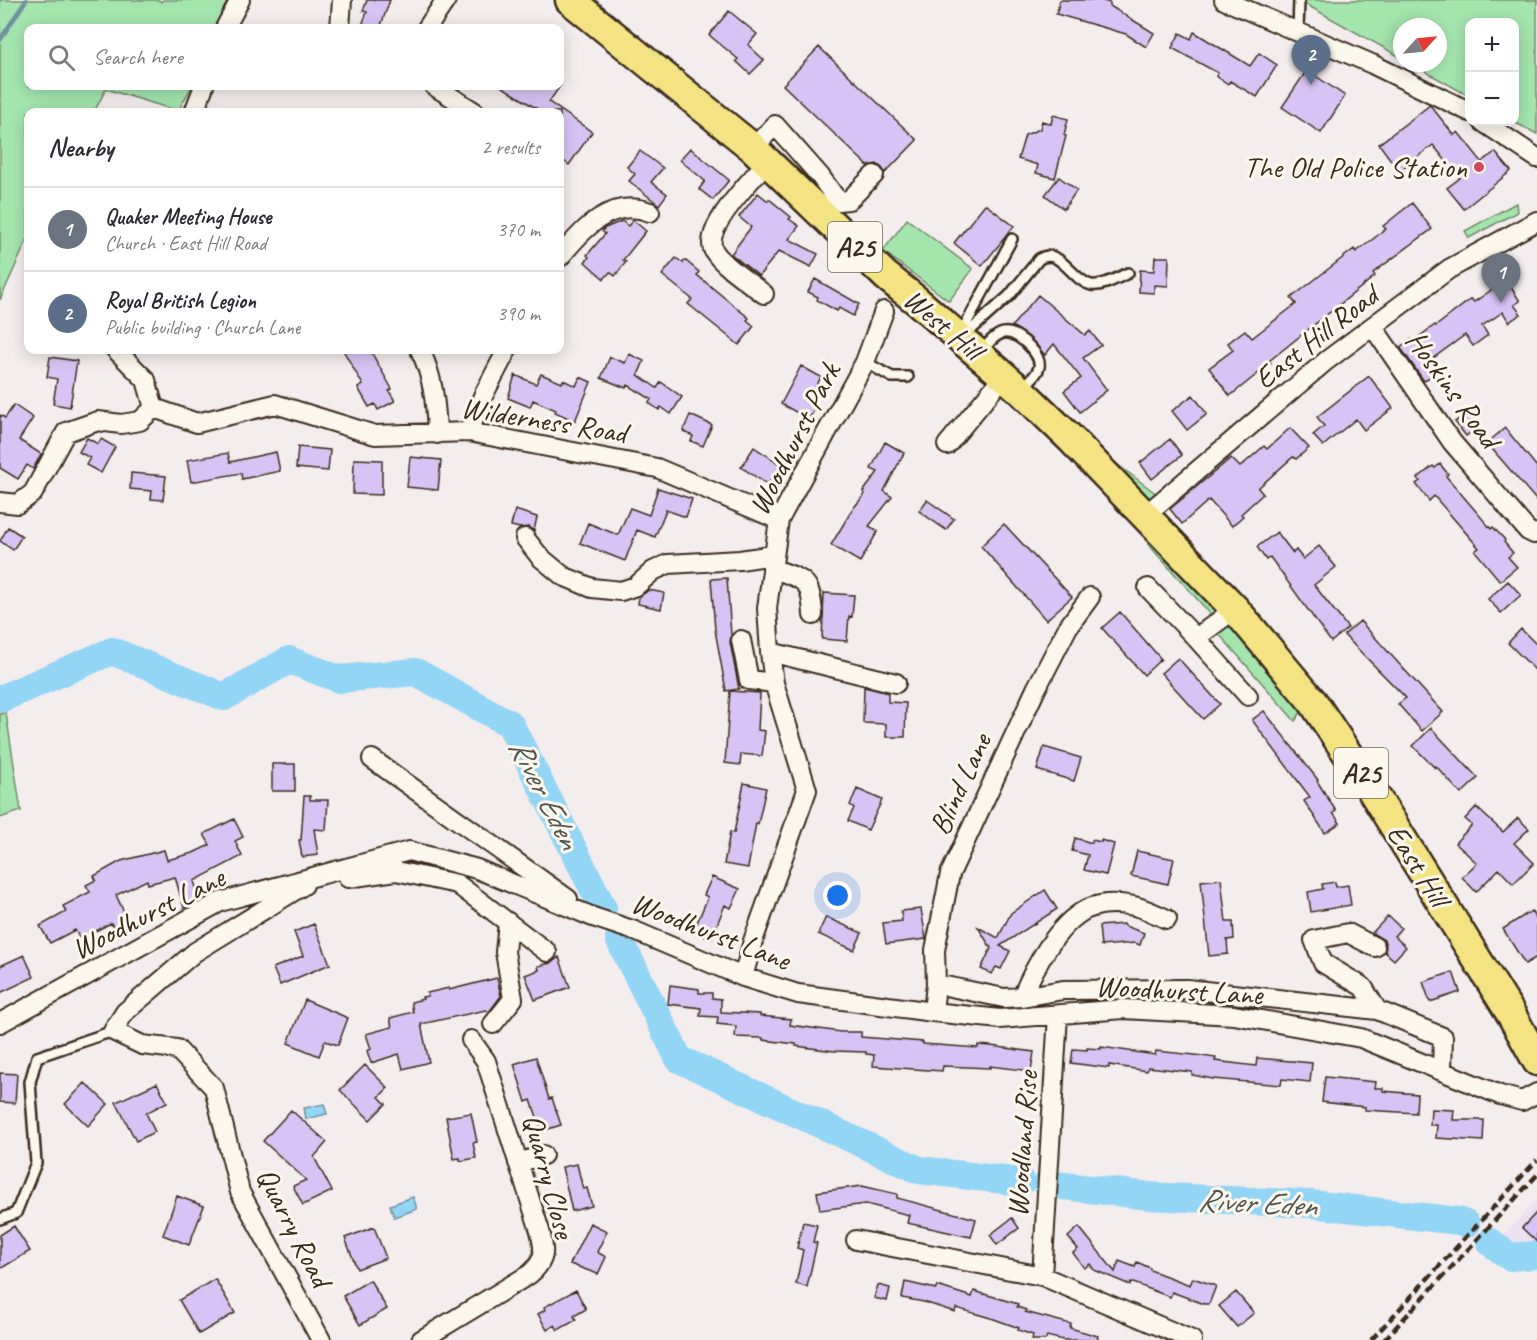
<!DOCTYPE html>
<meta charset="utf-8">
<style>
:root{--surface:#fff;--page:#f7f7f7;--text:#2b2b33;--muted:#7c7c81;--line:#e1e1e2;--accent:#ea580c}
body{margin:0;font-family:Caveat,sans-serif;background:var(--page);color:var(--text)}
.controls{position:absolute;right:18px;top:18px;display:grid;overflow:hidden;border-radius:12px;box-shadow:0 3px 15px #0003}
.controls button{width:54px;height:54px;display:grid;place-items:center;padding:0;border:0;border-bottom:2px solid var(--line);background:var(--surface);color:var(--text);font:30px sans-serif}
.compass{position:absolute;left:1393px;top:18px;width:54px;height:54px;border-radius:50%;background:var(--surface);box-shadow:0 3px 15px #0003;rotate:63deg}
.you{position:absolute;left:838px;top:896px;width:21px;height:21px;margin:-15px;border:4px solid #fff;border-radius:50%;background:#1a73e8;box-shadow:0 0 0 9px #1a73e833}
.badge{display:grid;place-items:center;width:39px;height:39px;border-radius:50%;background:var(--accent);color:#fff;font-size:20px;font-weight:700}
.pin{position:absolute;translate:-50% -50px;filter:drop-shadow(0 2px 3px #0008)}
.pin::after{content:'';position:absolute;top:32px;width:21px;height:18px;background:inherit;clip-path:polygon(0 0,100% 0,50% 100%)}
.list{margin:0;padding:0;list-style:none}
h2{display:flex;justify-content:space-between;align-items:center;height:78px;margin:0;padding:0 24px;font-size:26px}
h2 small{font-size:20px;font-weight:400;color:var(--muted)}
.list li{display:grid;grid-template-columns:39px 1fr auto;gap:18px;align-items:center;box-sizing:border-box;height:84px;padding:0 24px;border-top:2px solid var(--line)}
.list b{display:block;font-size:22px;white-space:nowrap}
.list p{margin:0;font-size:20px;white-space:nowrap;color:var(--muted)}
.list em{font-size:20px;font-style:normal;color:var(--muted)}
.icon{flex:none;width:33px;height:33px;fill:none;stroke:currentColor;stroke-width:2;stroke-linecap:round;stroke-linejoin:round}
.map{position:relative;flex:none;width:1537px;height:1340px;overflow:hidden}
.search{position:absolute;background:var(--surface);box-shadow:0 3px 15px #0003;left:24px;top:24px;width:540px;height:66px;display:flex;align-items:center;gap:15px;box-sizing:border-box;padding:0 21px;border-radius:12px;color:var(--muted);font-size:22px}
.panel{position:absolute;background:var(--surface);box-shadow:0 3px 15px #0003;left:24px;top:108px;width:540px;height:246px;border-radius:12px}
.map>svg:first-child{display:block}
</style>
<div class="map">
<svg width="1537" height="1340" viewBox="0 0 1537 1340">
<rect width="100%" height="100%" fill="#f4edee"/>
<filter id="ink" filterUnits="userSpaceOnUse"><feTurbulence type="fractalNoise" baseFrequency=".0167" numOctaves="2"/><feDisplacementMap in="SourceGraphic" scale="12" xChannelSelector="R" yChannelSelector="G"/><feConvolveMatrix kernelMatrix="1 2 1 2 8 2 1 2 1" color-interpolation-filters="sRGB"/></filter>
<g filter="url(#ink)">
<path fill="#ece1f0" d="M1537 1200V1248L1495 1243Z"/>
<path fill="#a4e5ae" stroke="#708866" stroke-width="1.5" d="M0 0H159L161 2 163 0H235L220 28H28V86H192L178 111 106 89 94 112H28V238L0 300Z
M1298 0H1537V134L1514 122V22H1470L1469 96 1410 63H1438V27H1402V58Z
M1516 203 1517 212 1469 238 1465 231Z
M907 219 973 269 949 301 883 251Z
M1105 455 1158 495 1153 499H1146Z
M1150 539 1216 610 1214 618 1148 544Z
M1230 626 1300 704 1302 711 1295 721 1219 634 1222 629Z
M6 713 21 811 0 818V714Z"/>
<path fill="#93d5f4" stroke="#70919e" stroke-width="1.5" d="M324 1104 327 1114 306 1119 304 1108Z
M413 1197 417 1209 394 1217 390 1205Z"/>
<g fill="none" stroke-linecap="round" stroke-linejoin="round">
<path stroke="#70919e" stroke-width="4.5" d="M0 40 26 0"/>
<path stroke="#93d5f4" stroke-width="28" d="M0 699 112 651 224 697 289 660 339 679 416 672 510 724 603 908
M619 939 679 1059 919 1170 1021 1182
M1047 1184 1149 1196 1311 1204 1459 1221 1466 1224
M1490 1242 1510 1257 1537 1255"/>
</g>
<path fill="#d8c4f4" stroke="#3b2a1e" stroke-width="1.5" d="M367 0H390L380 28H361L367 12 363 11Z
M1060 0H1100L1110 3V6L1154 33 1146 47 1126 34 1056 14Z
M729 11 757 34 748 45 764 60 750 74 736 61 738 59 709 35Z
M1194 32 1250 66 1259 53 1277 65 1257 97 1230 81 1228 84 1216 76 1218 73 1172 48 1180 33 1191 39Z
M819 47 917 140 885 173 882 168 877 164 868 166 783 85Z
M1307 70 1345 96 1321 133 1282 107Z
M501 86H560L549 102 592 132 569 165 560 158V112H542Z
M1430 105 1454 135 1458 132 1482 162 1495 152 1511 171 1464 209 1447 188 1460 178 1433 145 1399 171 1379 144Z
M1053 115 1068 119 1064 135 1066 136 1055 178 1036 173 1038 165 1018 159 1025 135 1040 129 1042 121 1051 124Z
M690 148 729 180 713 200 699 189 705 181 680 160Z
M640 151 663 168 651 182 667 194 659 205 629 181 635 174 627 167Z
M1059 177 1077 190 1064 209 1045 195Z
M758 193 768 201 769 199 791 217 789 219 799 226 789 239 818 254 811 267 779 251 759 276 731 254 751 227 739 217Z
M1412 203 1432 229 1373 273 1375 276 1269 361 1271 363 1230 396 1209 368 1233 350 1228 343 1245 330 1252 338 1296 304 1291 298 1354 249 1356 252 1386 229 1383 226Z
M985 204 1014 226 982 266 954 243Z
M633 220 646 231 623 260 626 262 615 276 610 272 604 279 585 262 589 257 587 255 605 234 602 231 605 228 622 221 628 226Z
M1155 257H1169L1168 286 1154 285V293L1139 292 1140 270 1154 271Z
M676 258 683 263 685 260 699 272 697 275 749 318 747 320 754 326 739 345 688 304 692 299 662 275Z
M815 279 859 304 853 316 839 308 837 311 817 300 818 297 808 292Z
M1506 280 1520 301 1514 305 1521 314 1509 322 1503 312 1482 326 1488 335 1473 346 1465 335 1428 362 1436 372 1424 381 1400 347 1412 339 1413 341 1435 325 1436 326 1471 299 1474 302Z
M1038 295 1085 335 1090 331 1101 345 1083 358 1107 390 1080 412 1064 391 1081 378 1054 344 1045 355 1029 337 1012 326Z
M343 350H370L392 389 389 391 395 401 378 410 375 404 369 407 358 388 363 385Z
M629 354 644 361 638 375 657 388 661 382 682 397 671 414 661 407 659 410 649 403 651 399 628 385 626 388 601 378 610 357 625 363Z
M50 357 77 361 70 407 53 404 57 379 47 377Z
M801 366 821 377 807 403 816 407 809 419 781 404Z
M541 374 562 383 563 380 576 386 580 377 591 382 575 421 555 412 556 410 533 400 530 407 508 398 515 375 536 384Z
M1369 376 1393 408 1364 430 1356 419 1323 446 1313 435 1324 426 1317 417Z
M1193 395 1207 414 1187 430 1172 411Z
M14 405 33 418 19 440 41 454 33 469 27 465 18 479 0 468V415L5 418Z
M1467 413 1478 427 1466 436 1455 422Z
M690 415 712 425 703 446 691 441 693 436 683 431Z
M1290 428 1309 448 1296 459 1293 457 1258 488 1263 494 1241 514 1243 516 1232 526 1209 500 1182 524 1170 509 1231 458 1240 467 1264 446 1267 449Z
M1505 428 1537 467V501L1487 443Z
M87 438 98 444 101 439 115 447 101 473 86 465 90 458 79 452Z
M1170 439 1182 455 1152 479 1140 463Z
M885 442 904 453 884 491 892 497 869 526 878 531 860 562 831 545 852 510 865 494 863 492 878 472 871 469Z
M298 447 330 450 328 471 296 468Z
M754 447 781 465 768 485 741 467Z
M276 452 280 471 242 479 241 473 191 482 187 460 228 453 230 462Z
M410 457 441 460 438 490 407 487Z
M354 459 382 460V495L353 494Z
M1440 464 1448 474 1446 476 1491 529 1493 527 1505 540 1504 542 1513 553 1508 557 1517 567 1500 581 1475 551 1479 548 1434 496 1429 501 1416 484 1420 481 1418 478 1433 466 1435 468Z
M131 473 166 476 163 500 151 499 152 491 130 489Z
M658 488 692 499 686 517 666 510 655 537 637 530 625 561 580 543 588 523 618 535 630 508 649 515Z
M927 500 954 519 946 530 919 511Z
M515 510 537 517 534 531 529 527 520 528 511 526Z
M1004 524 1072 597 1046 620 981 546Z
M8 527 22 536 13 550 0 541Z
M1277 532 1293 553 1296 550 1303 559 1319 546 1336 567 1314 585 1348 628 1331 642 1270 557 1266 560 1257 547Z
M727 578 731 635 730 642 739 689 726 691 715 630 711 579Z
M1508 581 1521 595 1501 613 1488 599Z
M649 590 664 593 661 609 638 604 639 597Z
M824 593 854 595 852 617 849 616 847 641 822 639Z
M1120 612 1161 659 1144 675 1102 628Z
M1360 621 1443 712 1422 731 1398 704 1406 698 1344 635Z
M1521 629 1537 645V672L1508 643Z
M1178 658 1220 704 1203 719 1161 673Z
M864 687 888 693V702L906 703 905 737H886V724L863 723Z
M730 691 760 693 758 730 765 731 762 756 741 754 740 765 725 763Z
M1264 711 1318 780 1317 781 1336 811 1333 813 1340 823 1325 833 1304 801 1310 797 1252 720Z
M1431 728 1478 778 1461 794 1436 766 1435 768 1413 746Z
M1044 747 1081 758 1074 781 1037 770Z
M272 764H295V791H272Z
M744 783 766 788 758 824 756 823 748 868 724 864 730 832 734 833Z
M857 789 882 800 868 830 848 821 854 808 850 805Z
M304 796H310V800H328L326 830 314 829 318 855 302 857 299 840H301Z
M1476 807 1503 832 1518 818 1529 829 1514 843 1534 863 1513 884 1499 869 1476 892 1462 877 1477 863 1455 843 1472 825 1465 819Z
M234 819 243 837 235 841 242 856 194 881 200 900 184 908 175 877 148 884 147 880 116 895 132 929 118 936 111 923 80 939 75 930 50 943 40 926 66 912 63 906 90 892 86 885 96 880 94 876 121 861 164 850 167 860 193 853 210 845 204 834Z
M1075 838 1092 843V840L1101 842V840L1114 844 1106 875 1084 870 1088 855 1072 851Z
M1137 851 1174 859 1168 884 1131 876Z
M712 877 740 889 731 908 725 905 711 939 693 932 708 897 704 895Z
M1221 879 1226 922H1233L1234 939 1227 940 1228 954 1209 956 1201 881Z
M1335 882 1336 887 1348 885 1351 905 1311 912 1308 892 1323 889 1322 884Z
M1045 890 1057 909 1000 946 1010 951 1001 969 996 967 992 974 981 969 991 948 978 927 998 938 1011 913Z
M921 909 926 939 886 944 883 923 902 921 901 911Z
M1531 911 1537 920V957L1525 964 1503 929Z
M1388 916 1401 928 1394 936 1406 947 1394 960 1385 952 1386 946 1384 940 1372 933Z
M826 917 862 933 854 950 818 934Z
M314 924 330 964 280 985 273 968 303 956 294 932Z
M1124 924 1125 926 1144 933 1140 945 1135 943 1101 946 1099 926Z
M24 955 34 977 0 993V966Z
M559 957 570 987 535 1000 525 975 539 970 538 966 551 963Z
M1453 972 1460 992 1430 1002 1423 982Z
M497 978 501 996 489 1012 486 1010 421 1024 429 1062 403 1069 399 1054 371 1063 367 1051 371 1049 366 1034 392 1027 390 1018 413 1012 411 1002 423 999 422 997 428 996 427 993 449 988V990Z
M670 985 699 989V993H712V998L721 999V1012L760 1014V1016L791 1019 790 1025 841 1032H861V1037L923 1042V1044L978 1048V1045L991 1046 1034 1052 1031 1071 990 1066V1068L943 1066 942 1071 873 1066 874 1055 866 1054V1052L834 1051 796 1046V1044L763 1040V1038L735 1037 736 1026 717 1024 718 1017 700 1016 701 1008 668 1004Z
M305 1000 348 1018 338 1045 325 1041 319 1056 288 1043Z
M1101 1047 1155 1055 1156 1051 1195 1055 1216 1058 1215 1061 1256 1066 1257 1058 1312 1063 1310 1082 1282 1079 1281 1085 1213 1079 1192 1075V1072L1148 1067 1147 1071 1109 1065V1068L1071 1063 1073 1049 1087 1050V1048L1101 1049Z
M536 1057 549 1099 552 1098 561 1125 542 1131 531 1100 526 1102 514 1064Z
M365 1065 388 1088 379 1097 386 1104 370 1120 340 1090Z
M0 1073 17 1074 15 1103 0 1102Z
M1325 1077 1376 1082 1375 1088H1383V1091L1417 1094 1416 1113 1365 1110V1107L1322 1102Z
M85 1083 108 1104 88 1126 65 1104Z
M157 1083 167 1102 146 1113 155 1132 136 1141 116 1102Z
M1431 1109 1454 1110 1453 1120H1484L1483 1141 1436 1138 1437 1125H1430Z
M291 1110 327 1142 314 1157 332 1191 303 1205 293 1186 306 1180 263 1141Z
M471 1113 477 1142 473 1143 476 1158 460 1161V1158L454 1159 446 1117Z
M577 1164 583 1189 587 1188 592 1206 572 1211 562 1167Z
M862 1186 897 1194V1198L976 1219 971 1237 907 1223 909 1215 866 1204 820 1210 817 1192Z
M177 1196 204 1206 189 1245 163 1235Z
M1537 1212V1242L1522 1228Z
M1012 1218 1019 1228 997 1245 990 1235Z
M803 1222 817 1225 813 1242 817 1243 807 1287 796 1284 803 1250 797 1248Z
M590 1223 607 1231 597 1252 606 1257 598 1274 570 1264Z
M14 1226 30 1251 0 1269V1235Z
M374 1227 386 1258 357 1269 345 1238Z
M1079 1227 1115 1272 1119 1261 1135 1267 1137 1262 1150 1268V1270L1190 1285 1193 1278 1216 1286 1209 1304H1204L1172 1292 1170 1297 1131 1282 1130 1285 1094 1270 1090 1264 1084 1268 1073 1253 1078 1249 1068 1237Z
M215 1279 235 1313 199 1334 179 1300Z
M370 1280 387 1309 360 1325 343 1296Z
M905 1282 936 1289 937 1286 972 1297 974 1291 1018 1304 1017 1307 1026 1310 1025 1312 1071 1324 1070 1328 1098 1336 1097 1340H1063L1047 1336 1045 1340H1032L1033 1335 1018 1330 1019 1328 994 1319 956 1308 955 1312 924 1302 902 1298Z
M878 1285 890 1288 887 1301 874 1298Z
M576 1290 586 1309 574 1316 576 1320 558 1330 555 1325 547 1330 538 1314 545 1310 544 1307Z
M1236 1292 1254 1313 1237 1327 1219 1306Z"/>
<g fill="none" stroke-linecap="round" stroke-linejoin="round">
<g stroke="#3b2a1e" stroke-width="14">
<path id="service" d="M1298 31 1299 0
M960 335 1012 239
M963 337 1009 296 1039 259C1060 246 1071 280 1091 285 1102 287 1118 278 1128 273
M981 352C987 345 997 331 1008 333 1020 334 1045 357 1038 370 1035 377 1027 383 1022 388
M865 362 892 377H908
M0 1219 16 1213 36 1163 30 1082 37 1057 113 1031"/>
</g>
<g stroke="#3b2a1e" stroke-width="22">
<path id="minor" d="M1224 0 1372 64 1470 112
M225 28 240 0
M340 28 342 0
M427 28 446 0
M434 86 475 112
M194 112 204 86
M1483 122 1537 158
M753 148 775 125 820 176 838 201 849 200 874 175
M560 257C583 229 611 197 650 212
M764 294C750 283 722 265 714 251 701 230 753 178 767 162
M1373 327 1452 442 1528 531 1534 534 1537 533
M116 350 146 380 154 408
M420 350C433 376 436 404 437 434
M154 408 197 423 275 404 375 435 469 432 657 468 779 520
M469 432 483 396 507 350
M947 445 1004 376
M0 502 18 504 33 493 66 432 98 421 121 424 140 421 154 408
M1144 516 1326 361 1449 269 1537 221
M525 538 540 557 563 576 592 588 621 591 636 586 653 571 668 564 740 560 773 555
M772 568C804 581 811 577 813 615
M1148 588 1196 638 1248 696
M1196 638 1235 609
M741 640 749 680 774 683
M770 652 896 683
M372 759 568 899
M348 878 396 871 457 884 547 952
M304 885 195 952 125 1012 113 1031 142 1045 177 1049 214 1088 240 1192 321 1340
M1375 947 1348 933 1314 940 1323 963 1363 987 1377 1010
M743 977 753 941 807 790 774 683 770 652 767 608 779 520 865 362 884 311
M936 984 1004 998 1022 997C1034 968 1057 924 1087 909 1099 904 1115 903 1128 905 1141 906 1155 914 1167 919
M1022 997 1063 990 1187 989 1377 1010 1443 1037 1442 1069
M933 1012 936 984 935 950 950 874 1036 689 1068 627 1090 597
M0 1023 220 902 409 851 477 869 593 917 635 931 743 977 798 994 933 1012 1000 1019 1123 1009 1234 1015 1361 1038 1500 1095 1522 1101 1537 1093
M493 1024 513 999 505 952 508 922
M518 1163 543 1155
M856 1240 1042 1276 1192 1340
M1042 1276 1058 1015
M421 1340 530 1274C546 1260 545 1251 540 1231L486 1061 471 1040"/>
</g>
<g stroke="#3b2a1e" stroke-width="33">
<path id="primary" d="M570 0 753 148 886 276 916 300 1020 390 1071 439 1235 609 1313 702 1371 789 1511 1014 1537 1061"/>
</g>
<use href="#service" stroke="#fbf7ec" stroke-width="9"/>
<use href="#minor" stroke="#fbf7ec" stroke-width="18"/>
<use href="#primary" stroke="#f4e382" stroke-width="28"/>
<path stroke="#3b2a1e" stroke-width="4.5" stroke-dasharray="9 4.5" stroke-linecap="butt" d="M1371 1340 1537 1160
M1384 1340 1537 1175"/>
</g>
</g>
<circle fill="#d1495b" stroke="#fbf7ec" stroke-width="2" cx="1479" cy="167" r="6"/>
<g text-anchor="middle" stroke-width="6" stroke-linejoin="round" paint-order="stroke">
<g fill="#fbf7ec" stroke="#75685c" stroke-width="1.5">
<rect x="828" y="222" width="54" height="50" rx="4.5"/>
<rect x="1334" y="748" width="54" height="50" rx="4.5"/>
</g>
<g font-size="28" font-weight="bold" fill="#3b2a1e">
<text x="855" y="257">A25</text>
<text x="1361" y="783">A25</text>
</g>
<g font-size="30" fill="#3b2a1e" stroke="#fbf7ec" text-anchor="end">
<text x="1467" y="177">The Old Police Station</text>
</g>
<g font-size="30" fill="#3b2a1e" stroke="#fbf7ec">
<text transform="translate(943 324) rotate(40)" y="10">West Hill</text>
<text transform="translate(1316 337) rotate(-38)" y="10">East Hill Road</text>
<text transform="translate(1453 389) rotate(54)" y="10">Hoskins Road</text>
<text transform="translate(544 420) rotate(9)" y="10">Wilderness Road</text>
<text transform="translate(794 439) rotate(-63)" y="10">Woodhurst Park</text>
<text transform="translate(960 784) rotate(-65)" y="10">Blind Lane</text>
<text transform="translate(1418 865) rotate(58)" y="10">East Hill</text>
<text transform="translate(148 913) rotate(-27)" y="10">Woodhurst Lane</text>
<text transform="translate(711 931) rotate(21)" y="10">Woodhurst Lane</text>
<text transform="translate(1179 990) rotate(3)" y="10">Woodhurst Lane</text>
<text transform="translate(1022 1144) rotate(-86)" y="10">Woodland Rise</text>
<text transform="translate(549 1176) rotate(75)" y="10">Quarry Close</text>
<text transform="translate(294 1227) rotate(63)" y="10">Quarry Road</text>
</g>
<g font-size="32" font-style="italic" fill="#515554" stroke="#fbf7ec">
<text transform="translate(545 793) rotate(63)" y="11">River Eden</text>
<text transform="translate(1257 1202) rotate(3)" y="11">River Eden</text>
</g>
</g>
</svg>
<div class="controls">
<button>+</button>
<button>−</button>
</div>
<svg class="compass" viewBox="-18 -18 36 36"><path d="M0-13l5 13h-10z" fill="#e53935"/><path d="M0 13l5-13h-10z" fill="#7c7c81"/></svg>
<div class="you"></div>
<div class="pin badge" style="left:1501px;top:303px;background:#6b7280">1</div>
<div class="pin badge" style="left:1311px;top:85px;background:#5c6f8a">2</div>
<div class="search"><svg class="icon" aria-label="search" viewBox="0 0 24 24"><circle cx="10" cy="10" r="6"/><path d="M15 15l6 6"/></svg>Search here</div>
<section class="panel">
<h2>Nearby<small>2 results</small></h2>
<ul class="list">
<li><span class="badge" style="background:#6b7280">1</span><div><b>Quaker Meeting House</b><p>Church · East Hill Road</p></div><em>370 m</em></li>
<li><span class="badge" style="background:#5c6f8a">2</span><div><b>Royal British Legion</b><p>Public building · Church Lane</p></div><em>390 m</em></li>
</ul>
</section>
</div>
